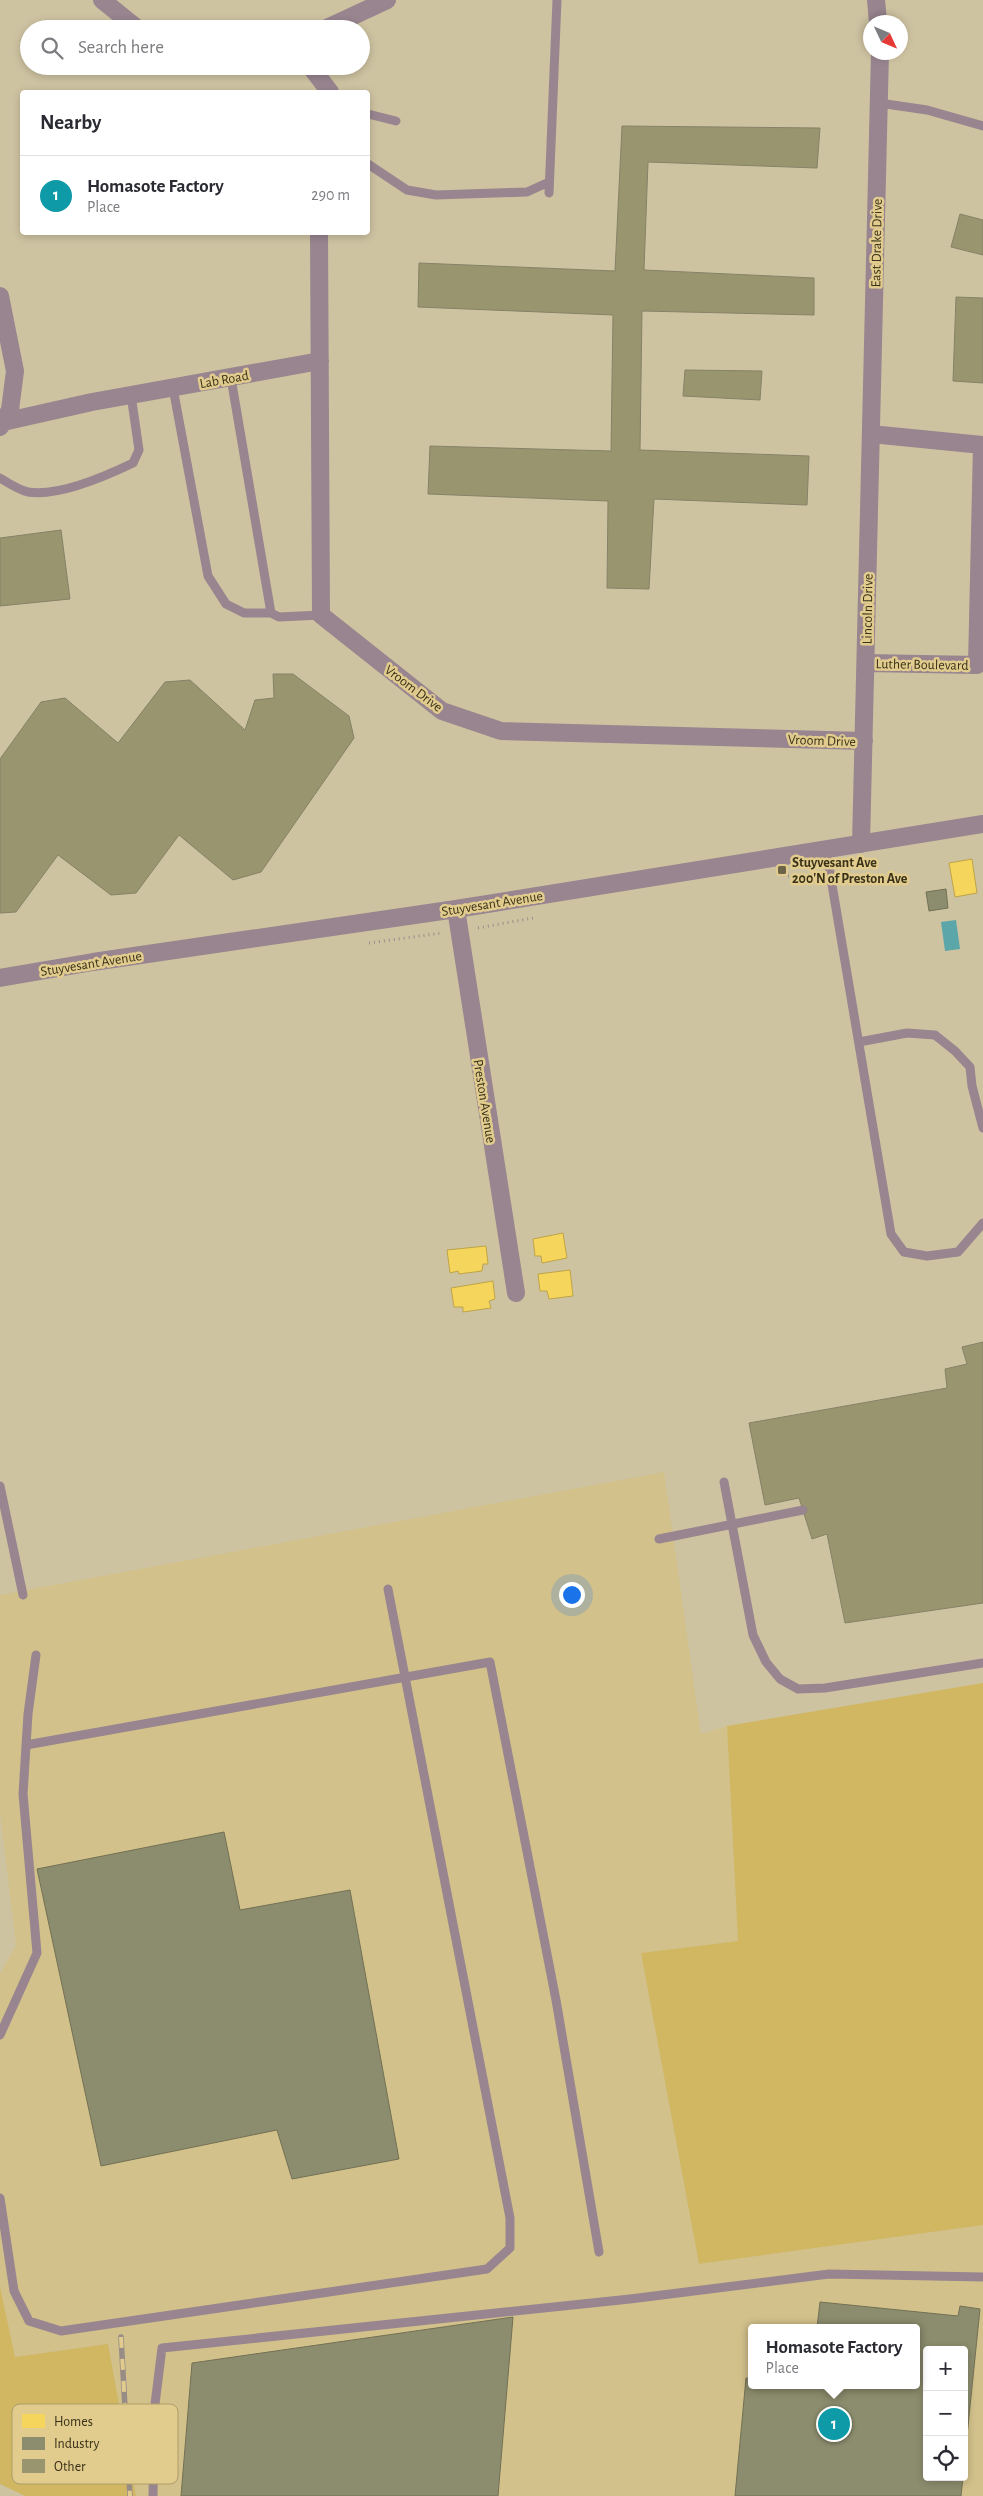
<!DOCTYPE html>
<meta charset="utf-8">
<style>
:root{--surface:#fff;--page:#f7f7f7;--text:#2b2b33;--muted:#7c7c81;--line:#e1e1e2;--accent:#0f766e}
body{margin:0;font-family:"Alegreya Sans",sans-serif;background:var(--page);color:var(--text)}
.controls{position:absolute;right:15px;bottom:15px;display:grid;overflow:hidden;border-radius:5px;box-shadow:0 2px 8px #0003}
.controls button{width:45px;height:45px;display:grid;place-items:center;padding:0;border:0;border-bottom:1px solid var(--line);background:var(--surface);color:var(--text);font:25px sans-serif}
.compass{position:absolute;left:863px;top:15px;width:45px;height:45px;border-radius:50%;background:var(--surface);box-shadow:0 2px 8px #0003;rotate:134deg}
.you{position:absolute;left:571px;top:1594px;width:18px;height:18px;margin:-12px;border:4px solid #fff;border-radius:50%;background:#1a73e8;box-shadow:0 0 0 8px #1a73e833}
.badge{display:grid;place-items:center;width:32px;height:32px;border-radius:50%;background:var(--accent);color:#fff;font-size:16px;font-weight:700}
.pin{position:absolute;translate:-50% -50%;border:2px solid #fff;box-shadow:0 1px 5px #0006}
.popup{position:absolute;left:748px;top:2324px;width:172px;height:65px;box-sizing:border-box;display:grid;place-content:center;border-radius:5px;background:var(--surface);filter:drop-shadow(0 1px 4px #0005);font-size:16px;white-space:nowrap;color:var(--muted)}
.popup b{font-size:19px;color:var(--text)}
.popup::after{content:'';position:absolute;left:50%;top:100%;margin-left:-10px;border:10px solid transparent;border-top-color:var(--surface)}
.list{margin:0;padding:0;list-style:none}
h2{display:flex;justify-content:space-between;align-items:center;height:65px;margin:0;padding:0 20px;font-size:21px}
h2 small{font-size:16px;font-weight:400;color:var(--muted)}
.list li{display:grid;grid-template-columns:32px 1fr auto;gap:15px;align-items:center;box-sizing:border-box;height:80px;padding:0 20px;border-top:1px solid var(--line)}
.list b{display:block;font-size:19px;white-space:nowrap}
.list p{margin:0;font-size:16px;white-space:nowrap;color:var(--muted)}
.list em{font-size:16px;font-style:normal;color:var(--muted)}
.icon{flex:none;width:28px;height:28px;fill:none;stroke:currentColor;stroke-width:2;stroke-linecap:round;stroke-linejoin:round}
.map{position:relative;flex:none;width:983px;height:2496px;overflow:hidden}
.search{position:absolute;background:var(--surface);box-shadow:0 2px 8px #0003;left:20px;top:20px;width:350px;height:55px;display:flex;align-items:center;gap:12px;box-sizing:border-box;padding:0 18px;border-radius:28px;color:var(--muted);font-size:19px}
.panel{position:absolute;background:var(--surface);box-shadow:0 2px 8px #0003;left:20px;top:90px;width:350px;height:145px;border-radius:5px}
.map>svg:first-child{display:block}
</style>
<div class="map">
<svg width="983" height="2496" viewBox="0 0 983 2496">
<rect width="100%" height="100%" fill="#cec3a1"/>
<path fill="#d2c18b" fill-rule="evenodd" d="M664 1472 701 1734 727 1726 738 1941 641 1953 699 2264 983 2225V2496H136L108 2344 14 2357 0 2287V1974L16 1945 0 1813V1595ZM752 2328H916V2385H752ZM927 2350H964V2477H927Z"/>
<path fill="#d1b762" d="M983 1683V2225L699 2264 641 1953 738 1941 727 1726Z
M0 2287 15 2357 108 2344 136 2496H25L0 2484Z"/>
<path fill="#5aa6a9" d="M956 920 960 949 945 951 941 922Z"/>
<path fill="#f6d55c" stroke="#bda448" d="M972 859 977 893 955 897 949 863Z
M563 1233 567 1258 542 1263 541 1256H535L533 1239Z
M486 1246 488 1264H483L482 1271 459 1274 458 1271 450 1273 447 1250Z
M570 1270 573 1296 549 1299 547 1291H540L538 1274Z
M493 1281 495 1299 489 1301 491 1308 463 1312V1307H454L451 1288Z"/>
<path fill="#8c8c6e" stroke="#737154" d="M946 889 948 908 929 911 926 892Z
M224 1832 240 1910 350 1890 399 2159 292 2179 277 2130 101 2166 37 1869Z
M820 2302 958 2316 960 2306 980 2309 964 2465V2350H927V2477H963L961 2496H735L746 2378 752 2379V2385H916V2328H817Z
M513 2317 498 2496H181L192 2363Z"/>
<path fill="#99956f" stroke="#868267" d="M622 126 820 128 817 168 648 162 644 270 814 278V315L642 311 640 450 809 456 807 505 654 499 649 589 607 588 608 501 428 494 430 446 611 451 613 315 418 307 419 263 615 271Z
M960 214 983 220V255L951 247Z
M956 297 983 298V383L953 381Z
M685 370 762 371 760 400 683 396Z
M61 530 70 599 0 606V538Z
M273 674H293L349 716 354 738 261 872 233 880 179 835 136 893 111 895 58 855 16 912 0 913V759L41 702 65 698 118 743 165 682 190 680 245 730 255 700 274 698Z
M983 1342V1603L845 1623 827 1534 812 1539 799 1498 765 1505 749 1423 947 1388 945 1369 967 1364 962 1347Z"/>
<g fill="none" stroke-linecap="round" stroke-linejoin="round">
<path stroke="#9a8c8b" stroke-width="3" stroke-dasharray="1 4" stroke-linecap="butt" d="M788 876 799 877 816 873
M478 928 533 918
M369 943 442 933"/>
<path stroke="#98858f" stroke-width="9" d="M879 103 927 110 983 126
M368 114 396 121
M368 164 407 190 436 195 527 192 549 182
M549 193 557 0
M231 378 271 613 279 617 321 615
M173 388 208 576 226 604 244 613H271
M0 478C8 483 19 490 28 492 58 497 106 476 133 463L139 450 131 395
M826 849 891 1234 904 1252 927 1256 958 1252 983 1223
M859 1042 907 1033 935 1035 955 1051 970 1067 972 1086 983 1128
M724 1482 753 1635 766 1662 780 1679 798 1689 825 1688 983 1663
M0 1486 23 1595
M659 1539 803 1510
M26 1745 490 1662 556 2000 599 2252
M0 2035 37 1953 23 1794 28 1714 36 1655
M0 2198 14 2291 29 2321 61 2331 487 2269 510 2248V2218L388 1589
M153 2496 155 2404 162 2348 630 2299 829 2274 983 2277"/>
<path stroke="#98858f" stroke-width="18" d="M102 0 138 29
M876 0 878 22
M325 29 387 0
M310 66 330 92
M319 232 321 615 442 711 501 731 864 741
M0 296 15 371 10 410 0 427
M3 422 92 402 320 361
M866 663 977 665 982 445 871 434
M861 844 880 52
M456 909 516 1293
M0 978 93 962 456 909 983 824"/>
<g stroke="#988c86" stroke-width="5.5">
<path id="rail" d="M121 2337 130 2496"/>
</g>
<use href="#rail" stroke="#e1cc8e" stroke-width="4" stroke-dasharray="11" stroke-linecap="butt"/>
</g>
<rect fill="#6d6448" stroke="#e1cc8e" stroke-width="2" x="777" y="865" width="10" height="10" rx="2.5"/>
<g text-anchor="middle" stroke-width="5" stroke-linejoin="round" paint-order="stroke">
<g font-size="14" fill="#393118" stroke="#e1cc8e">
<text transform="translate(876 243) rotate(-89)" y="5">East Drake Drive</text>
<text transform="translate(224 379) rotate(-10)" y="5">Lab Road</text>
<text transform="translate(867 609) rotate(-89)" y="5">Lincoln Drive</text>
<text transform="translate(922 664) rotate(1)" y="5">Luther Boulevard</text>
<text transform="translate(414 688) rotate(37)" y="5">Vroom Drive</text>
<text transform="translate(822 740) rotate(2)" y="5">Vroom Drive</text>
<text transform="translate(492 903) rotate(-9)" y="5">Stuyvesant Avenue</text>
<text transform="translate(91 963) rotate(-9)" y="5">Stuyvesant Avenue</text>
<text transform="translate(485 1101) rotate(81)" y="5">Preston Avenue</text>
</g>
<g font-size="14" font-weight="bold" fill="#393118" stroke="#e1cc8e" text-anchor="start">
<text x="792" y="867">Stuyvesant Ave<tspan x="792" dy="16">200'N of Preston Ave</tspan></text>
</g>
</g>
<rect x="12" y="2404" width="166" height="80" rx="8" fill="#e1cc8e" stroke="#af9e6b" stroke-width="1"/>
<rect x="22" y="2414" width="23" height="14" fill="#f6d55c"/>
<rect x="22" y="2437" width="23" height="13" fill="#8c8c6e"/>
<rect x="22" y="2459" width="23" height="14" fill="#99956f"/>
<g font-size="14" fill="#393118">
<text x="54" y="2426">Homes</text>
<text x="54" y="2448">Industry</text>
<text x="54" y="2471">Other</text>
</g>
</svg>
<div class="controls">
<button>+</button>
<button>−</button>
<button><svg class="icon" aria-label="locate" viewBox="0 0 24 24"><circle cx="12" cy="12" r="6"/><path d="M12 2v4M12 18v4M2 12h4M18 12h4"/></svg></button>
</div>
<svg class="compass" viewBox="-18 -18 36 36"><path d="M0-13l5 13h-10z" fill="#e53935"/><path d="M0 13l5-13h-10z" fill="#7c7c81"/></svg>
<div class="you"></div>
<div class="pin badge" style="left:834px;top:2424px;background:#0f9aa8">1</div>
<div class="popup"><b>Homasote Factory</b>Place</div>
<div class="search"><svg class="icon" aria-label="search" viewBox="0 0 24 24"><circle cx="10" cy="10" r="6"/><path d="M15 15l6 6"/></svg>Search here</div>
<section class="panel">
<h2>Nearby<small></small></h2>
<ul class="list">
<li><span class="badge" style="background:#0f9aa8">1</span><div><b>Homasote Factory</b><p>Place</p></div><em>290 m</em></li>
</ul>
</section>
</div>
